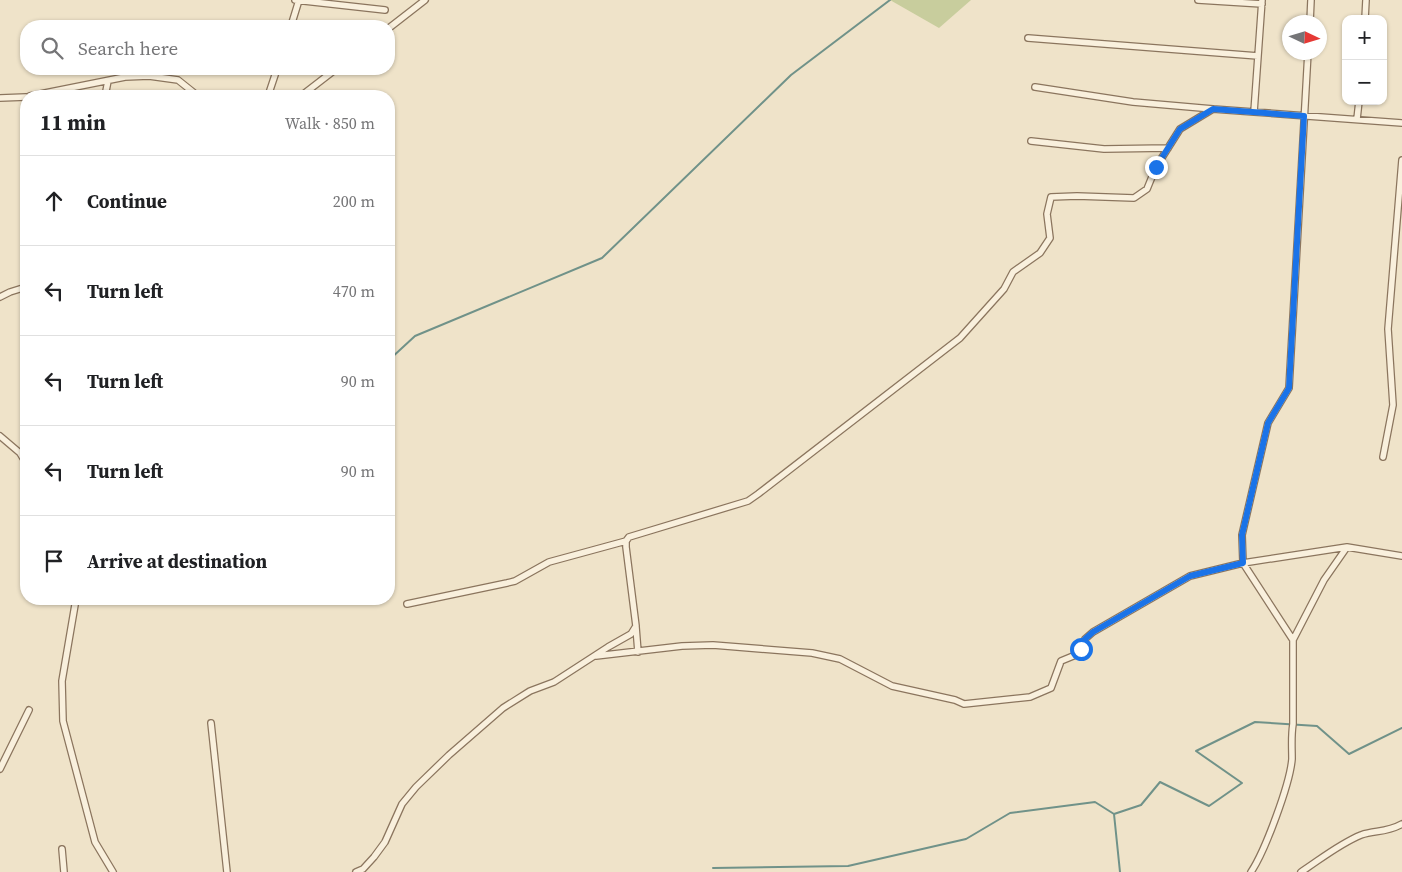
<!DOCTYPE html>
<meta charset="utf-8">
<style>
:root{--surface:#fff;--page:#f2f2f2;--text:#202124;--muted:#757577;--line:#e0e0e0}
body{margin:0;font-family:"Source Serif 4",serif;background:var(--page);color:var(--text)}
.controls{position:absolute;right:15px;top:15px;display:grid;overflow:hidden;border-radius:10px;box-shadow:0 1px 4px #0004}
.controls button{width:45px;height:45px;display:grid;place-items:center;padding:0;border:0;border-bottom:1px solid var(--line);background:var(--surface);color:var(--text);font:25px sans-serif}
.compass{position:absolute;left:1282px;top:15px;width:45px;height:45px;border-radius:50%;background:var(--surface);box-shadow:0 1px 4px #0004;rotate:94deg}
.stop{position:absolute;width:15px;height:15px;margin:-11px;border:4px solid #1a73e8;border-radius:50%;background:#fff}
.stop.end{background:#1a73e8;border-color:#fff;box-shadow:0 1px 5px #0008}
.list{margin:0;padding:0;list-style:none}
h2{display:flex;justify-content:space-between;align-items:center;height:65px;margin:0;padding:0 20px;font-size:21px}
h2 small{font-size:16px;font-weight:400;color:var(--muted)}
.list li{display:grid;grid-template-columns:32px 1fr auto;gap:15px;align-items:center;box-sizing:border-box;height:90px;padding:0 20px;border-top:1px solid var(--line)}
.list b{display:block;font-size:19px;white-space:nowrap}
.list em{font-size:16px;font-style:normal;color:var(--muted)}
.icon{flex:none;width:28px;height:28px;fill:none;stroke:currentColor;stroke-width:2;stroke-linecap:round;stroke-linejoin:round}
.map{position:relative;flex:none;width:1402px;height:872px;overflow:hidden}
.search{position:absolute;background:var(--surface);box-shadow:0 1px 4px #0004;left:20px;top:20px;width:375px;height:55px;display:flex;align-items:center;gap:12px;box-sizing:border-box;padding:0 18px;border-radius:20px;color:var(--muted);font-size:19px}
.panel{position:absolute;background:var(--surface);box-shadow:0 1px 4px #0004;left:20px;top:90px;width:375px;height:515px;border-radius:20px}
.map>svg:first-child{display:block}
</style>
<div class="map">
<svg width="1402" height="872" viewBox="0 0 1402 872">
<rect width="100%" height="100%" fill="#efe3c9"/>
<path fill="#c8cd9d" d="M890 0H971L939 28Z"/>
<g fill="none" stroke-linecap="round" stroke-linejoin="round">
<path stroke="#709289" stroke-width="2" d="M389 360 415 336 602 258 791 75 890 0
M713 868 848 866 966 839 1010 813 1095 802 1114 814
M1120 872 1114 814 1141 805 1160 782 1209 806 1242 783 1196 751 1255 722 1317 726 1349 754 1402 728"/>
<g stroke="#8b755e" stroke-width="8">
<path id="minor" d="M295 0 385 10
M1198 0 1262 4
M1365 19 1366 0
M1310 22 1311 0
M291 26 299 0
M389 28 425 0
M1028 38 1258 56
M1035 87 1133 102 1213 109
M30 96 125 77 149 76 178 80 198 96
M105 96 108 81
M268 96 277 69
M301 96 336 69
M0 98 26 97
M1254 112 1402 123
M1357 119 1359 101
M1031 141 1104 149 1168 148
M0 297 10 292 26 287
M0 436 20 453 26 463
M1383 457 1393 405 1388 329 1402 160
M1347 547 1402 556
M76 599 62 681 63 721 95 842 113 872
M407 604 507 583 515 581 549 562 626 541
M636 627 638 652
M596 656 682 646 713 645 812 653 840 659 892 686 955 700 964 704 1030 697 1051 688 1061 661 1078 654 1085 639 1093 632 1190 576 1243 563 1347 547 1324 580 1293 640
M211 723 227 872
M0 769 29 710
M62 849 64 872
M356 872 363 869 374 857 385 842 402 804 416 787 449 755 503 708 530 691 554 682 608 647 631 634 636 626 626 547V541L629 537 748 501 758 494 960 338 1004 289 1013 272 1040 253 1050 238 1047 214 1051 197 1077 196 1134 198 1147 189 1156 167 1180 129 1213 109 1254 112 1262 0
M1251 872C1265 851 1290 784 1292 759 1292 747 1291 736 1293 724V640L1243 563 1242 535 1268 423 1289 388 1308 52
M1301 872C1321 859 1339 844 1361 835 1375 830 1386 833 1402 824"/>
</g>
<use href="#minor" stroke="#f9f0dd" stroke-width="5.5"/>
</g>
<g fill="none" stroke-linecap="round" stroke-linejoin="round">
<path stroke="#1a73e8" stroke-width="6" d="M1081 649 1085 639 1093 632 1190 576 1243 563 1242 535 1268 423 1289 388 1304 116 1213 109 1180 129 1156 167"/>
</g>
</svg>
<div class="controls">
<button>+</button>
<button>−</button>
</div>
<svg class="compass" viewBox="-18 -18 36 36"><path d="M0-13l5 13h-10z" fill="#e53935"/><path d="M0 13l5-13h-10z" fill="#757577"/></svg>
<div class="stop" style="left:1081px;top:649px"></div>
<div class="stop end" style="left:1156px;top:167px"></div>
<div class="search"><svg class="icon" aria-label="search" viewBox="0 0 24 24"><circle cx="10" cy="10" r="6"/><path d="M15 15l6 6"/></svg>Search here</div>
<section class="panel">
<h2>11 min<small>Walk · 850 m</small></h2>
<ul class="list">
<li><svg class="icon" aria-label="ahead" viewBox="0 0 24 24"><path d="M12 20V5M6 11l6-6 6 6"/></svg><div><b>Continue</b></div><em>200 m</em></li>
<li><svg class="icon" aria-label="left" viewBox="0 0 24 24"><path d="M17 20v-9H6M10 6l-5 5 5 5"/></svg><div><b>Turn left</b></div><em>470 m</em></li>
<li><svg class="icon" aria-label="left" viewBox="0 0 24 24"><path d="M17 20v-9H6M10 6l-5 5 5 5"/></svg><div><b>Turn left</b></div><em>90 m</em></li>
<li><svg class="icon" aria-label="left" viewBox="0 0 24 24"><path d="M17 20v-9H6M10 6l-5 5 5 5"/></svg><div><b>Turn left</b></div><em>90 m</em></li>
<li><svg class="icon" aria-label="arrive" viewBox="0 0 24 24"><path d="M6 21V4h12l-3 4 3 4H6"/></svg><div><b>Arrive at destination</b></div></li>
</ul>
</section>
</div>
